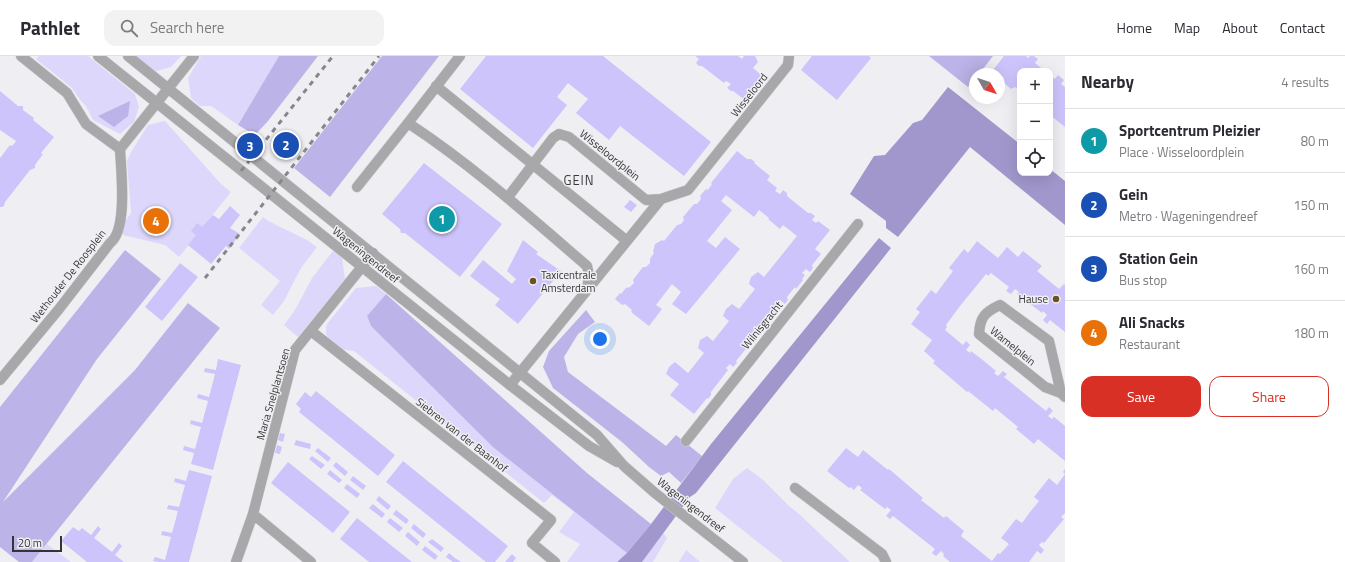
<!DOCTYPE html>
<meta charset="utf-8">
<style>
:root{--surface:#fff;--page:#f2f2f3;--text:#2b2b33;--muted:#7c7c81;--line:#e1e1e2;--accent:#d93025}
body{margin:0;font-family:"Titillium Web",sans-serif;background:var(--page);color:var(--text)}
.controls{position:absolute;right:12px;top:12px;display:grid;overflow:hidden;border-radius:8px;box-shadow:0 4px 16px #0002}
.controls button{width:36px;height:36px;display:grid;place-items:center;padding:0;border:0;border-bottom:1px solid var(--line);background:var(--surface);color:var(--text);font:20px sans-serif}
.compass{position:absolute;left:969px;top:12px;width:36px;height:36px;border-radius:50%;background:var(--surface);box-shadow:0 4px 16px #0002;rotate:129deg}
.scale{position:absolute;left:12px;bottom:10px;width:50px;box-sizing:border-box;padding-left:4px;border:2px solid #343435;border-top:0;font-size:11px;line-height:14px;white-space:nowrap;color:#343435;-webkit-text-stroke:3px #efeff3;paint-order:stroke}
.you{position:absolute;left:600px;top:283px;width:14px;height:14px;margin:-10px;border:3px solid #fff;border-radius:50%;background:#1a73e8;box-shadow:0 0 0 6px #1a73e833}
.badge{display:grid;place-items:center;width:26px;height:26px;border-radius:50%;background:var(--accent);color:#fff;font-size:13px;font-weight:700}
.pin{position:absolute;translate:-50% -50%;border:2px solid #fff;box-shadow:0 1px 4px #0006}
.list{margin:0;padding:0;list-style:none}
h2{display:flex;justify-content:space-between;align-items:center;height:52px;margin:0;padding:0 16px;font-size:17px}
h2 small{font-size:13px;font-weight:400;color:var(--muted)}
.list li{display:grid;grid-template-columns:26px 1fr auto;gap:12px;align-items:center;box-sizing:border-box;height:64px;padding:0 16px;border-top:1px solid var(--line)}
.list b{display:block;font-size:15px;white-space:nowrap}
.list p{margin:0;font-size:13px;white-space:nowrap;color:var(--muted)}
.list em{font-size:13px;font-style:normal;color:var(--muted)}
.actions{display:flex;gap:8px;padding:12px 16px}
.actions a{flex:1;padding:9px 0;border:1px solid var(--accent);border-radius:12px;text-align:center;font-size:14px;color:var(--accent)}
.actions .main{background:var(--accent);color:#fff}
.icon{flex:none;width:22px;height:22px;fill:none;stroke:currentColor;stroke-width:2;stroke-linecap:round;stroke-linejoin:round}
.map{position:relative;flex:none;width:1065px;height:506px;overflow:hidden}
header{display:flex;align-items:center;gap:24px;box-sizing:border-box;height:56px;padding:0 20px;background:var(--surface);border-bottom:1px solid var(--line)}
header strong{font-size:19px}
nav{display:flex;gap:22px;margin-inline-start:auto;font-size:14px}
.search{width:280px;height:36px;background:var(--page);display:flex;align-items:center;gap:10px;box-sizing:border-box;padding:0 14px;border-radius:12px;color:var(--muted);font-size:15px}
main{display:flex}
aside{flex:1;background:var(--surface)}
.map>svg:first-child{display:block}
</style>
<header>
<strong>Pathlet</strong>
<div class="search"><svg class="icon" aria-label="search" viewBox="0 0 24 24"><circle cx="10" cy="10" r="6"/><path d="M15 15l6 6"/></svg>Search here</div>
<nav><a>Home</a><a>Map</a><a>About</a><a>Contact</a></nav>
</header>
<main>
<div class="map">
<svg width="1065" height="506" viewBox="0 0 1065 506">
<rect width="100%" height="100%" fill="#efeff3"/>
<path fill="#dcd7fb" d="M39 0H88L135 38 139 51 134 66 120 78 93 64 86 50 81 45 72 32 36 3Z
M136 0H181L171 11 154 16Z
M201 0H279L238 69 211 50H200L191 42 188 22Z
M165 65 221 128 231 136 179 201 165 189 123 179V169L131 157 127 105 131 96 148 69Z
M263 161 268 165 307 184 317 191 301 212 284 245 273 259 261 249 280 225 239 192Z
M333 195 342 201 345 223 298 281 284 269 295 254 312 222Z
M376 230 386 238 367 260 371 270 627 497 617 506H567L580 488 559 476 574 456 552 439 544 447 354 295 341 293 329 283 326 278V271L327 268 356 232Z
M747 412 762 423 789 450 799 458 850 506H783L715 452 733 423Z
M663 477 667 482 653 506H642Z
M47 488 71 506H32Z
M686 494 700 506H679Z"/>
<path fill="#bcb3e9" d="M279 0H318L268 65 255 79 238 69Z
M382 0H439L330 141 294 112Z
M929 0H993L979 18H975V23L968 31Z
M130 45 128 60 114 71 98 60Z
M125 194 161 223 97 303 3 446 135 314 188 247 220 272 32 506H19L0 491V351Z
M386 238 587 417 651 468 627 497 493 391 371 270 367 260Z
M586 254 595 266 578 278 564 301 568 316 666 390 676 379 702 400 681 427 669 416 661 420 649 411 622 386 553 332 543 311 549 295Z"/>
<path fill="#a197cc" d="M948 31 1020 88V117H1050V113L1065 125V169L970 91 898 181 886 172V165L850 138 874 100 885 99 913 67 922 64Z
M879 182 891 192 696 437 690 441 642 506H617L627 497 651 468 711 388Z"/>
<path fill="#cdc4fb" d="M486 0H603L711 86 684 120 620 70 609 84 576 57 588 43 568 27 557 41 567 49 533 92 460 33Z
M695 0H738L742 3 744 0H755L758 6 753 12 764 21 745 44 733 35H731L727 32 731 28 726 25 724 27 702 10H699L696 7 699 3Z
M812 0H869L871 2 837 44 801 14Z
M1004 0H1026L1028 2 1030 0H1034L1038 3 1035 7 1045 15H1020V35L1015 31 1011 33 1003 26 1004 22 993 14Z
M1050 19 1055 23 1058 19 1064 24 1061 28 1065 31V71L1050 59Z
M0 35 18 50H23V54L34 62 33 64 54 81 41 97 43 98 35 109V112L30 114 5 146 4 150 2 151H0V102L10 89 12 90 16 85 0 74Z
M737 95 747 103H751L755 106 754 107 770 120 767 124 777 132 775 135 780 138 783 134 787 137V140L798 149 808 157H811L815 160 812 164 816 167 818 165 830 174 815 193 821 198 812 209 813 212 810 216 806 213 802 217 805 219 802 223 803 224 796 233 795 231 787 241 788 244 785 248 780 244 777 249 779 251 761 273 762 276 759 279 755 276 751 281 754 283 736 305 737 307 733 311 730 308 726 312 728 314 711 336V339L708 343 707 342 694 358 670 339 679 328 666 318 669 311 675 306 688 317 704 297 698 292 700 284 707 280 713 285 729 265 723 260 726 253 732 248 739 253 755 233 749 228 751 221 758 216 764 221 797 180 783 169 780 173 768 163 769 162 759 154 754 161 726 139 721 145 732 154 707 185 716 192 725 181 740 193 686 258 672 248 681 236 672 228 656 249 662 253 649 270 631 256 632 254 625 248 622 249 615 243 620 237 621 238 626 232 630 231 634 227 633 224 643 211H646L650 207V203L654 197 653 196 655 188 662 184 664 185 677 169 681 168 684 164 683 161 694 148H697L701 143 700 140 706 133 708 134 712 128 711 127Z
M424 107 502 168 460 221 405 177H401L400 173 382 158Z
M630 144 637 149 631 156 624 151Z
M230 150 240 159 230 172 240 178 229 193 226 190 211 208 188 189 196 179 191 175 197 167 202 171 213 159 219 163Z
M155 157 167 167 162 172 150 162Z
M523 184 538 196 536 198 561 215 518 268 495 249 500 243 470 220 483 204 512 228 516 223 507 215Z
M977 185 998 202 1007 191 1018 201 1023 195 1042 210 1037 215 1059 233 1064 228 1065 229V276L1050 264 1047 268 1043 264 1047 259 1043 255 1042 257 1017 238 1019 236 1015 233 1011 238 1006 235 1009 231 991 217 988 220 986 218 982 223 960 250 946 269 947 271 945 274 963 289 966 285 970 289 966 294 970 297 971 295 984 305 996 315 994 317 998 320 1003 315 1007 318 1004 321 1046 355 1049 351 1053 355 1048 360 1052 363 1054 361 1065 370V405L1038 383 1034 388 1016 373 1018 371 995 352 993 355 968 335 967 336 933 307 935 305 924 295 932 284 911 268 920 256 916 253 931 234 936 238 944 227 953 215 949 212 964 193 968 197Z
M180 207 198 221 162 265 145 251Z
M218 303 241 309 213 414 191 408 194 397 183 394 184 390 195 393 201 371 190 368 191 364 202 367 208 345 197 342 198 338 209 341 215 318 204 316 205 312 216 314Z
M316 335 395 399 378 420 299 356 301 353 296 348 305 336 311 341Z
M280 377 285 378 283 386 278 384Z
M296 384 311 388 310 393 294 389Z
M277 389 282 391 280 398 275 397Z
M318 392 331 402 328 406 315 395Z
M846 392 858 401 863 394 888 414 889 413 923 442 921 444 944 462 946 460 964 475 961 480 992 505 998 497 1000 498 1009 488 1001 482 1016 463 1022 467 1030 456 1039 445 1034 441 1049 422 1057 429 1065 418 1063 416 1065 413V457L1061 461 1064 463 1044 487 1042 486 1039 489 1044 494 1041 498 1037 495 1029 506H950L943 500 944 498 941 495 936 500 932 497 935 493 893 460 890 463 886 460 891 454 887 451 885 453 860 434 862 432 858 429 854 434 850 431 849 432 827 415Z
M312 400 325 409 321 413 309 403Z
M403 405 508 490 495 506H486L386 426Z
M288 406 350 456 333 477 271 427Z
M336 406 348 416 345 420 333 410Z
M189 414 212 420 189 506H159L153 505 155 501 165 504 171 481 161 479 162 475 172 477 178 455 167 453 168 449 179 451 185 429 174 426 175 422 186 425Z
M330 414 342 424 339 427 327 418Z
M353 420 366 430 363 434 350 424Z
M347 428 360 438 357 442 344 432Z
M379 440 391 450 388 454 376 444Z
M373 448 385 458 382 462 369 452Z
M396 454 409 464 406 468 393 458Z
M357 462 412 506H369L340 483Z
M390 462 403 472 399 476 387 466Z
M414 468 426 478 423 482 411 472Z
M98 470 101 473 94 482 112 496 119 487 122 490 115 499 124 506H87L61 485 73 471 79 475 82 472 91 479Z
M408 476 420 486 417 490 405 480Z
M432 483 444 492 441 496 428 486Z
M425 490 438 500 435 504 422 494Z
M449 497 455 502 461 506H453L446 501Z
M512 498 516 502 513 506H505Z"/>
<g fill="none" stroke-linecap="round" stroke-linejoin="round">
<g stroke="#cdcdd1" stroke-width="11">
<path id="pedestrian" d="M686 385 858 168"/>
</g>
<g stroke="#cdcdd1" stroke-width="11">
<path id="minor" d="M21 0 67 37 86 68 120 93
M436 30 627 185
M408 67 460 0
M357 131 408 67C472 109 529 160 587 210L589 219 587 234
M508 141 553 82 559 78 569 81 646 144 661 143
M311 275 551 464 532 487 555 506
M0 324 59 253 110 187C128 174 121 114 120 93L194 0
M510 329 661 143 688 134 788 9 789 0
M1061 337 1049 285 1000 249C985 256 980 261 979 278L1045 331 1061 337 1065 341
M795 432 882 498 886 506
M253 458 311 506
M236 506 253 458 295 294 373 197"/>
</g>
<g stroke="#cdcdd1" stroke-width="11">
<path id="tertiary" d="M98 0 510 329 589 390 617 406
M128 0 597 379 624 410 655 437 743 506"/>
</g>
<use href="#pedestrian" stroke="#a8a8aa" stroke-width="10"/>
<use href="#minor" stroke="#a8a8aa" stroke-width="10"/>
<use href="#tertiary" stroke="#a8a8aa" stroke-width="10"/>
<path stroke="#87878a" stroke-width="3" stroke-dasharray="5 5" stroke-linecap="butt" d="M241 115 333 0
M205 222 379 0"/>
</g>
<g fill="#6a5222" stroke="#efeff3" stroke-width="1.5">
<circle cx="533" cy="225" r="4"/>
<circle cx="1056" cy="243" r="4"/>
</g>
<g text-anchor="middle" stroke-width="3" stroke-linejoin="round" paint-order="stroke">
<g font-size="11" fill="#343435" stroke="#efeff3">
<text transform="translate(749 39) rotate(-52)" y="4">Wisseloord</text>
<text transform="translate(610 99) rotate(39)" y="4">Wisseloordplein</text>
<text transform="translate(366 199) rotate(39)" y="4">Wageningendreef</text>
<text transform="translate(68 220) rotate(-52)" y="4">Wethouder De Roosplein</text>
<text transform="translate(762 269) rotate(-51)" y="4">Wilnisgracht</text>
<text transform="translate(1013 290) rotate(39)" y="4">Wamelplein</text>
<text transform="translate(273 338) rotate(-74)" y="4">Maria Snelplantsoen</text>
<text transform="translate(462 379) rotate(38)" y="4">Siebren van der Baanhof</text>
<text transform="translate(691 449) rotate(38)" y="4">Wageningendreef</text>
</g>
<g font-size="11" fill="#343435" stroke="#efeff3" text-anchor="start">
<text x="541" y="223">Taxicentrale<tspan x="541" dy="13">Amsterdam</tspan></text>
<text x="1048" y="247" text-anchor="end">Hause</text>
</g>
<g font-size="13" letter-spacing="1" fill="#3a393c" stroke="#efeff3">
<text x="579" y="129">GEIN</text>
</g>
</g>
</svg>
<div class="controls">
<button>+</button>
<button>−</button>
<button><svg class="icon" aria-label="locate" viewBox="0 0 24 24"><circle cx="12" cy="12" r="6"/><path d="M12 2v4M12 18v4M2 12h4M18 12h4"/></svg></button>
</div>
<svg class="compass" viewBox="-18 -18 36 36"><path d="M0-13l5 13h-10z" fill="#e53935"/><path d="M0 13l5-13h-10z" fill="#7c7c81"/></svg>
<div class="scale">20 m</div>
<div class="you"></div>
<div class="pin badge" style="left:442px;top:163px;background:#0f9aa8">1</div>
<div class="pin badge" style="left:286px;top:89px;background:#1a4fb4">2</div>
<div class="pin badge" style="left:250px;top:90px;background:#1a4fb4">3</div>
<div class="pin badge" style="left:156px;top:165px;background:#e8710a">4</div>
</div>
<aside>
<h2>Nearby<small>4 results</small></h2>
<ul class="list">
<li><span class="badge" style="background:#0f9aa8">1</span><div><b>Sportcentrum Pleizier</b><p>Place · Wisseloordplein</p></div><em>80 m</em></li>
<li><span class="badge" style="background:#1a4fb4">2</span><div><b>Gein</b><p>Metro · Wageningendreef</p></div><em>150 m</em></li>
<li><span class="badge" style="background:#1a4fb4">3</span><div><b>Station Gein</b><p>Bus stop</p></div><em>160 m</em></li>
<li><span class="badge" style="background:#e8710a">4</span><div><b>Ali Snacks</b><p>Restaurant</p></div><em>180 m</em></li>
</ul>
<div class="actions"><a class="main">Save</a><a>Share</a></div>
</aside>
</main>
